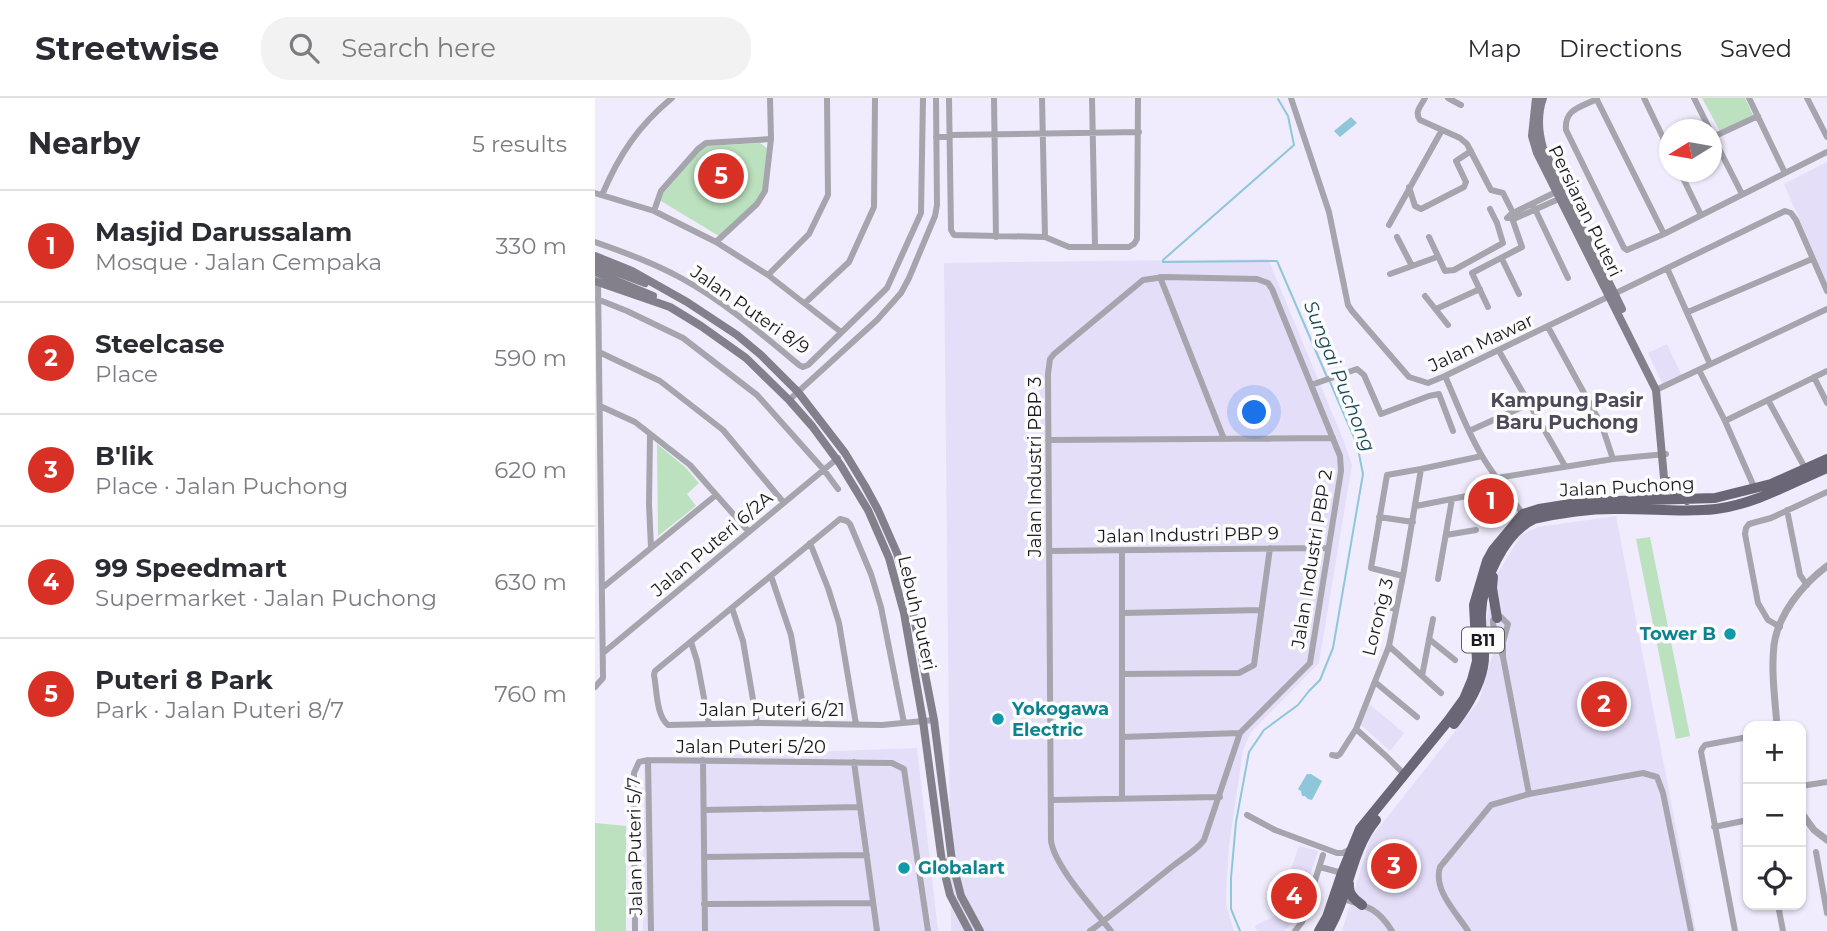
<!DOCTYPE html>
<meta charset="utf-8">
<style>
:root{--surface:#fff;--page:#f2f2f3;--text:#2b2b33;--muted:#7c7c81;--line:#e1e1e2;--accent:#d93025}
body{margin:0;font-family:Montserrat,sans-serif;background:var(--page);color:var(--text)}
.controls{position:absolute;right:21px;bottom:21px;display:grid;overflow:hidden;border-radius:14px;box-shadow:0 2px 5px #0004}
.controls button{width:63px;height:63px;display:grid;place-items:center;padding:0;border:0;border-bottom:2px solid var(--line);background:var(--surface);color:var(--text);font:35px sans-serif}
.compass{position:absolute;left:1064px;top:21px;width:63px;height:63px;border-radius:50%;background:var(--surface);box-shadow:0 2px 5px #0004;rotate:259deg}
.you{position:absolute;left:660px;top:315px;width:24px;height:24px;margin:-18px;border:5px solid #fff;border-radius:50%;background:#1a73e8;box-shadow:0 0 0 10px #1a73e833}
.badge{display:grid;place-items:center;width:46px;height:46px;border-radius:50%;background:var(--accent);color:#fff;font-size:23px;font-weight:700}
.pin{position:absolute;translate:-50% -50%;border:4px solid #fff;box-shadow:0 2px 7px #0006}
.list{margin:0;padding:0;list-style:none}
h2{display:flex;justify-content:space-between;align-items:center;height:91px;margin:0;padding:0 28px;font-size:30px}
h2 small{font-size:23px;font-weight:400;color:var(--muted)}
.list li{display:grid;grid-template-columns:46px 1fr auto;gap:21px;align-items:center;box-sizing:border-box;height:112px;padding:0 28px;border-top:2px solid var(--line)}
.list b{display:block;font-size:26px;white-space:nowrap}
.list p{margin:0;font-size:23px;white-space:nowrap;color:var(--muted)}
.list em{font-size:23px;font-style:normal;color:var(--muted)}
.icon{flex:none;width:38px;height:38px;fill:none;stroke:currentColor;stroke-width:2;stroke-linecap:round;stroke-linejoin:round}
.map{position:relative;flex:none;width:1232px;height:833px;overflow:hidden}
header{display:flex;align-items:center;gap:42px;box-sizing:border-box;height:98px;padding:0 35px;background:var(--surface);border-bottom:2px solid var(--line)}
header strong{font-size:33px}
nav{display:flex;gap:38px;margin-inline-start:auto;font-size:24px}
.search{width:490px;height:63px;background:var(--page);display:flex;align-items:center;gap:18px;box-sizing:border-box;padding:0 24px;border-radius:28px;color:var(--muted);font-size:26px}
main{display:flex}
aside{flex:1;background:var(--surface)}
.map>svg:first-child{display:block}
</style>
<header>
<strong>Streetwise</strong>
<div class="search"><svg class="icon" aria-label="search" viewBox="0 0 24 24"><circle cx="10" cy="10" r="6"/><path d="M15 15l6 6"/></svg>Search here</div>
<nav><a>Map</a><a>Directions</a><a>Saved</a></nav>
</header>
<main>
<aside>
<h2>Nearby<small>5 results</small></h2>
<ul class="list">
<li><span class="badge">1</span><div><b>Masjid Darussalam</b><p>Mosque · Jalan Cempaka</p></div><em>330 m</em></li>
<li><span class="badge">2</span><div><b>Steelcase</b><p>Place</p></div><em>590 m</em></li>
<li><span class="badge">3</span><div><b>B'lik</b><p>Place · Jalan Puchong</p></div><em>620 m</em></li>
<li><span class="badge">4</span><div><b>99 Speedmart</b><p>Supermarket · Jalan Puchong</p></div><em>630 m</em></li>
<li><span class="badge">5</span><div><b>Puteri 8 Park</b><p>Park · Jalan Puteri 8/7</p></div><em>760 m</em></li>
</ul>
</aside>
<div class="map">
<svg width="1232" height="833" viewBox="0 0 1232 833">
<rect width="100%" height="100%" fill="#f0ecfd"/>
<path fill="#e4def9" d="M1232 64V185L1189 86Z
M673 161 750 346 757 367 724 565 656 634 648 652 634 748 632 779 631 806 639 833H356L349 165Z
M1072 246 1087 278 1068 287 1053 255Z
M1021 418 1101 833H747L775 741 884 603 898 555 891 522 901 478 926 437 943 429Z
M773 605 809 635 795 653 765 626Z
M322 650 343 833H48L49 660Z
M704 748 723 753 701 821 689 833H663L660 830 661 827 680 818Z"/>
<path fill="#bbe1be" d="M1107 0H1150L1158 17 1125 33Z
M165 45 172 50 168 92 159 106 124 138 66 103 67 97 109 48Z
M62 346 90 369 104 385 92 396 101 408 63 438Z
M1055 439 1095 638 1081 641 1041 441Z
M0 725 31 728V833H0Z"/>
<path fill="#8ec6da" d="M756 19 762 25 745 39 739 33Z
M712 676H716L727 683 717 702 713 701 710 698H707L706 693 703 691Z"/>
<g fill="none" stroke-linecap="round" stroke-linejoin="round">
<path stroke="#8ec6da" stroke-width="2" d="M683 1 693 18 699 47 568 162V164L682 163 732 279
M645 833 636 811V780L641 724 654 654 669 632 703 607 714 593 725 582 738 550 768 376 762 346 735 284"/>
<path stroke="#a6a4ac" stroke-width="6" d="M354 0 356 132 359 137 450 139 474 149H534L539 146 542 141 543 0
M399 0 401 139
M447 0 450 139
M497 0 500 148
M696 0 734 114 753 207 757 213 814 279 833 285 850 278 1190 113 1196 115 1201 122 1232 193
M830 0C826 8 819 14 825 22L865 40 872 46 896 92 908 95 916 111
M853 0 866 7
M1001 0 1069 136
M1049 0 1074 52
M1099 0 1115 32
M1154 0 1190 75
M1212 0 1232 39
M1002 1C986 9 969 11 971 32L1029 150 1032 152 1069 136 1232 54
M1116 35 1147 96
M341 39H354L357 37 544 34
M1118 39 1163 18
M1085 74 1106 117
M814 89 820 108 826 111 869 89 871 84 861 63 876 53
M965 92 916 116 912 120H921L966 100
M0 95 59 113 121 144 173 177 246 234
M7 97C24 57 43 28 77 0
M939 109 973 180
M59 113 66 93 103 51 111 45 176 41
M917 120 927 149
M794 127 847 32
M802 139 817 168
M834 139 850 173 859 172 908 145 902 125 895 111
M0 144C29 154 59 165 86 180 128 203 167 236 204 267L208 269 213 267 292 190 326 115 328 0
M121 144 162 106 170 93 176 41 175 0
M907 161 924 196
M1072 170 1115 266
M795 176 842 159
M173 177 214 136 233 97 232 0
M565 179 629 341
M830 198 853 227
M2 201 32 213 88 240 162 297 229 372 243 391
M210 205 254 164 279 109 280 0
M893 209 877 175 927 149
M841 211 885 191
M1093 214 1217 161
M953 229 1007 328 1018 361
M904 253 970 368
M4 254 65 283 128 332 189 405
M1104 272 1130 323 1160 391
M850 278C862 305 872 333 887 358 899 378 914 397 928 416
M1219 279 1232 305
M716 287 762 271 769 277 786 316 834 298 844 296 858 333
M1061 292 1232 211
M194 302 282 222 306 195 314 180 340 118 342 107 341 0
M1173 302 1210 370
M5 308 40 324 95 367 154 434
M1130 323 1232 273
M874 333 934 306
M55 337 54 406 56 450
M453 342 738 340
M902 380 1018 361 1071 356
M821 408 877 397
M1192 412 1205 477 1212 487
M784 419 818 424
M851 437 881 432
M215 445 233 490 244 525 261 626
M454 453 733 450
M176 478 196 537 211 626
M808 478 776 470 792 377 826 371 887 358
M843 481 857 401
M7 490 121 397
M782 506 801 511
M137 510 148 543 162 625
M527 515 666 512
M1185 529 1173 522 1163 505 1150 436 1151 430 1154 426 1176 420 1232 394
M834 541 860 562
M96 544 102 563 114 626
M794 548 846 595
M8 555 243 360
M908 559 898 526V522L906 519 913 526 908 544V559L934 696
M527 576 644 575 659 567 675 450
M827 578 838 521
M780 584 822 619
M0 589 8 580 3 184
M309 625 286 509 276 476 255 426 252 423 245 421 60 573 59 577C62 592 61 617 73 627L162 625 287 627 339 622
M761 631 792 659 810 677
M527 639 645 635
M737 657 742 658 745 656 761 631 794 548 808 478 826 371
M53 662 56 833
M108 662 110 833
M259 664 282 833
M1206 688 1232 684
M527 700V452
M456 702 625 699
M109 712 265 709
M652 717 680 732 742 755H748L756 751
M1119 729 1153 722
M1221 754 1232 815
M109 759 272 757
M324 766 357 763
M725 769 747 775
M745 800C771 808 782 809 797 833
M109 806 278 805
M1183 807 1188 833
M40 833 39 675 44 664 53 662 297 665 309 671 333 833
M495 833C524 812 551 789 579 767 589 759 602 752 609 742L645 635 715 565 746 373 745 358 677 191 673 185 662 181 569 179 548 182 459 256 455 261 453 276 456 743C460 769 499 811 516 833
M700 833 707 824 728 757
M873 833C861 814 838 792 845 769L896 707 934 696 1048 675 1062 679 1068 695 1096 833
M1140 833 1106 654 1107 651 1110 647 1153 639"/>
<path stroke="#a6a4ac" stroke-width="7" d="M1182 628C1180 601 1176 574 1179 547 1183 516 1208 486 1232 468
M1206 714 1219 732 1232 742"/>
<path stroke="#83808c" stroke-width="8" d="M941 0 937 38 942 55 1061 292 1070 391
M948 0C942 17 943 33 948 50L1027 211
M0 158 37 173 92 204 142 237 166 257 203 294 250 355 270 388 283 412 302 455 315 499 339 622 357 763 366 798 385 833
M0 166 50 185
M0 174 58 198
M0 183 75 209 106 228 151 260 194 302 217 328 245 366 273 412 294 460 309 515 328 623 347 764 355 797 374 833"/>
<path stroke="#6a6675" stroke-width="10" d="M1073 384 1079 393 1092 402
M1052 401 1061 397 1070 389
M898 479 897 490 902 520
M859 626C872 609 884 590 888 569 892 551 885 533 886 516 887 484 909 435 939 421 965 415 992 411 1019 411 1053 410 1088 415 1121 411 1161 406 1196 385 1232 370
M754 786C753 796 759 801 767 807
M724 833 732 819 747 775 765 731 853 623 869 601 877 582 882 563 879 507 892 463 898 452 928 416 944 411 988 404 1120 400 1176 386 1232 361
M733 833C754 799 755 753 781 722"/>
</g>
<g fill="#0f9aa8" stroke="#fcfcfc" stroke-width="2.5">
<circle cx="1135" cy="536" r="7"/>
<circle cx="403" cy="621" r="7"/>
<circle cx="309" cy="770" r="7"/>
</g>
<g text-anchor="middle" stroke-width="7" stroke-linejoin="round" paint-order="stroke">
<rect fill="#fcfcfc" stroke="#5e5d62" stroke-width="2" x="867" y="529.5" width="42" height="25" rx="5"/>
<g font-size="16" font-weight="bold" fill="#1b1920">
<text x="888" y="548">B11</text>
</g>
<g font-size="18" fill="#1b1920" stroke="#fcfcfc">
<text transform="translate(990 113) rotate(64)" y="6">Persiaran Puteri</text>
<text transform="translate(155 212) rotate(35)" y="6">Jalan Puteri 8/9</text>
<text transform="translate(886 245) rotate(-25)" y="6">Jalan Mawar</text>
<text transform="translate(440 369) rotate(-90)" y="6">Jalan Industri PBP 3</text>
<text transform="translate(1032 389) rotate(-3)" y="6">Jalan Puchong</text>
<text transform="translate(593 437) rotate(-1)" y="6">Jalan Industri PBP 9</text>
<text transform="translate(117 446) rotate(-40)" y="6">Jalan Puteri 6/2A</text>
<text transform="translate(717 461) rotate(-81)" y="6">Jalan Industri PBP 2</text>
<text transform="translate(322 515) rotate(77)" y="6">Lebuh Puteri</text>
<text transform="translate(783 519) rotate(-76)" y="6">Lorong 3</text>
<text x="177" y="618">Jalan Puteri 6/21</text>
<text x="156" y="655">Jalan Puteri 5/20</text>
<text transform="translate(40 748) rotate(-91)" y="6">Jalan Puteri 5/7</text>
</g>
<g font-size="18" font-weight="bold" fill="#0d838f" stroke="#fcfcfc" text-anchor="start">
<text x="1121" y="542" text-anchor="end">Tower B</text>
<text x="417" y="617">Yokogawa<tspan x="417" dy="21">Electric</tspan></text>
<text x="323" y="776">Globalart</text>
</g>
<g font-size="19" font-style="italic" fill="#184857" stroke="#fcfcfc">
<text transform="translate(745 278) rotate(68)" y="7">Sungai Puchong</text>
</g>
<g font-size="19" font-weight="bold" fill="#4d4959" stroke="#fcfcfc">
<text x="972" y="309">Kampung Pasir<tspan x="972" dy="22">Baru Puchong</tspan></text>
</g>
</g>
</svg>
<div class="controls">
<button>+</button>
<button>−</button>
<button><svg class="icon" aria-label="locate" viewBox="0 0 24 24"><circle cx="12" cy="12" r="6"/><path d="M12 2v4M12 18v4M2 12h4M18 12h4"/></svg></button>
</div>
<svg class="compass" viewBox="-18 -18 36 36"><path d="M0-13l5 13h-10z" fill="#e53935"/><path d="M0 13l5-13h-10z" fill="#7c7c81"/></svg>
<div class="you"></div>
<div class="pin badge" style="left:896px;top:403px">1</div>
<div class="pin badge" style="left:1009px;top:606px">2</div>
<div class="pin badge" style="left:799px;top:768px">3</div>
<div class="pin badge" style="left:699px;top:798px">4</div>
<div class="pin badge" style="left:126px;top:78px">5</div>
</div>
</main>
